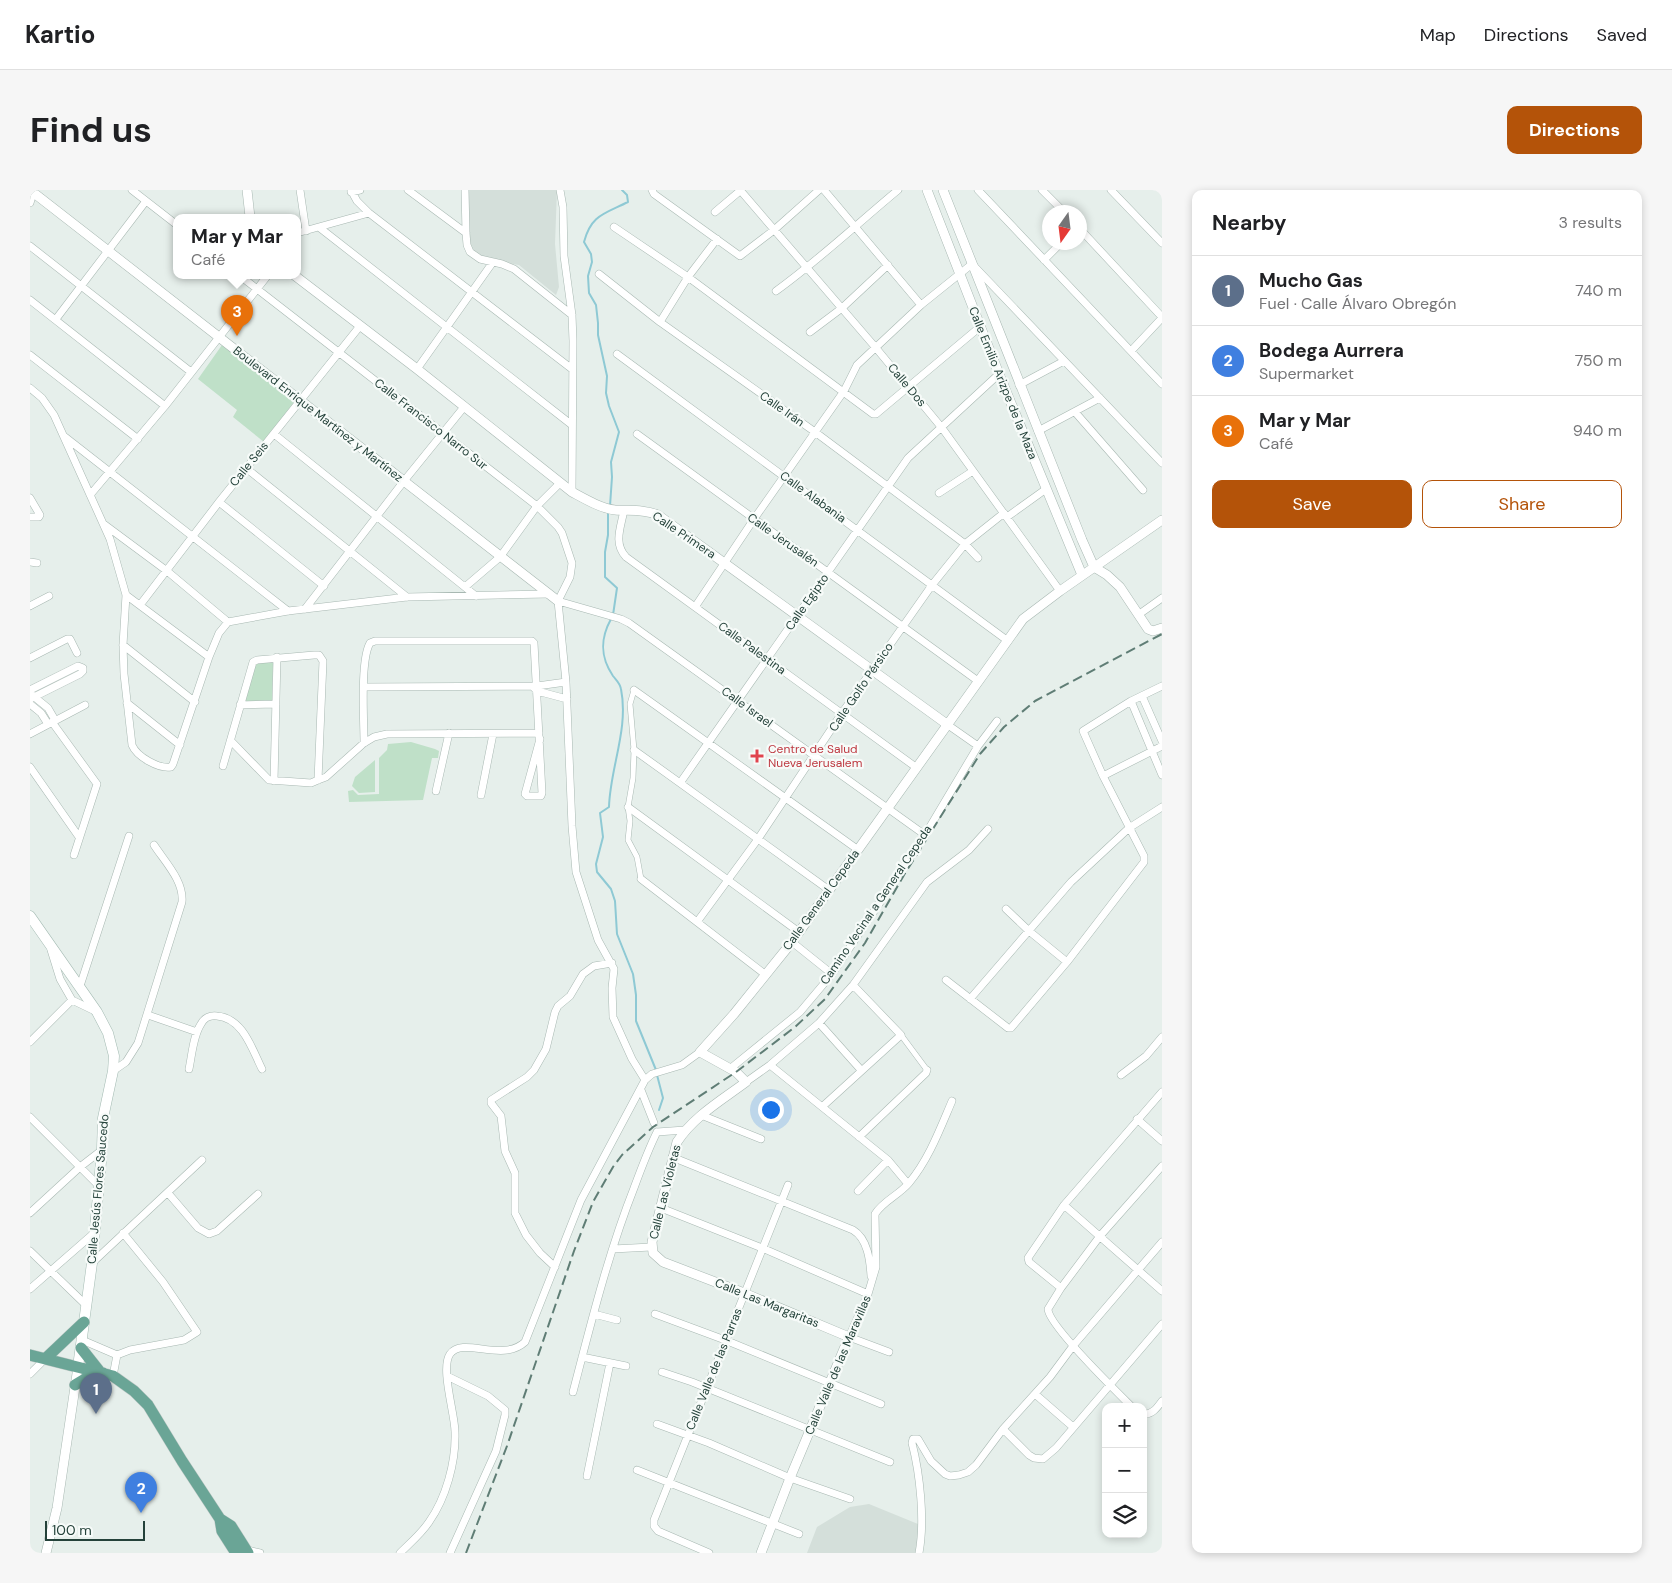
<!DOCTYPE html>
<meta charset="utf-8">
<style>
:root{--surface:#fff;--page:#f6f6f6;--text:#202124;--muted:#757577;--line:#e0e0e0;--accent:#b45309}
body{margin:0;font-family:"DM Sans",sans-serif;background:var(--page);color:var(--text)}
.controls{position:absolute;right:15px;bottom:15px;display:grid;overflow:hidden;border-radius:10px;box-shadow:0 2px 8px #0003}
.controls button{width:45px;height:45px;display:grid;place-items:center;padding:0;border:0;border-bottom:1px solid var(--line);background:var(--surface);color:var(--text);font:25px sans-serif}
.compass{position:absolute;left:1012px;top:15px;width:45px;height:45px;border-radius:50%;background:var(--surface);box-shadow:0 2px 8px #0003;rotate:194deg}
.scale{position:absolute;left:15px;bottom:12px;width:100px;box-sizing:border-box;padding-left:5px;border:2px solid #24423a;border-top:0;font-size:14px;line-height:18px;white-space:nowrap;color:#24423a;-webkit-text-stroke:4px #f7fbf9;paint-order:stroke}
.you{position:absolute;left:740px;top:919px;width:18px;height:18px;margin:-12px;border:4px solid #fff;border-radius:50%;background:#1a73e8;box-shadow:0 0 0 8px #1a73e833}
.badge{display:grid;place-items:center;width:32px;height:32px;border-radius:50%;background:var(--accent);color:#fff;font-size:16px;font-weight:700}
.pin{position:absolute;translate:-50% -41px;filter:drop-shadow(0 1px 2px #0008)}
.pin::after{content:'';position:absolute;top:26px;width:18px;height:15px;background:inherit;clip-path:polygon(0 0,100% 0,50% 100%)}
.popup{position:absolute;left:143px;top:24px;width:128px;height:65px;box-sizing:border-box;display:grid;place-content:center;border-radius:10px;background:var(--surface);filter:drop-shadow(0 1px 4px #0005);font-size:16px;white-space:nowrap;color:var(--muted)}
.popup b{font-size:19px;color:var(--text)}
.popup::after{content:'';position:absolute;left:50%;top:100%;margin-left:-10px;border:10px solid transparent;border-top-color:var(--surface)}
.list{margin:0;padding:0;list-style:none}
h2{display:flex;justify-content:space-between;align-items:center;height:65px;margin:0;padding:0 20px;font-size:21px}
h2 small{font-size:16px;font-weight:400;color:var(--muted)}
.list li{display:grid;grid-template-columns:32px 1fr auto;gap:15px;align-items:center;box-sizing:border-box;height:70px;padding:0 20px;border-top:1px solid var(--line)}
.list b{display:block;font-size:19px;white-space:nowrap}
.list p{margin:0;font-size:16px;white-space:nowrap;color:var(--muted)}
.list em{font-size:16px;font-style:normal;color:var(--muted)}
.actions{display:flex;gap:10px;padding:15px 20px}
.actions a{flex:1;padding:11px 0;border:1px solid var(--accent);border-radius:10px;text-align:center;font-size:18px;color:var(--accent)}
.actions .main{background:var(--accent);color:#fff}
.icon{flex:none;width:28px;height:28px;fill:none;stroke:currentColor;stroke-width:2;stroke-linecap:round;stroke-linejoin:round}
.map{position:relative;flex:none;width:1132px;height:1363px;overflow:hidden;border-radius:10px}
header{display:flex;align-items:center;gap:30px;box-sizing:border-box;height:70px;padding:0 25px;background:var(--surface);border-bottom:1px solid var(--line)}
header strong{font-size:24px}
nav{display:flex;gap:28px;margin-inline-start:auto;font-size:18px}
.intro{display:flex;align-items:center;justify-content:space-between;box-sizing:border-box;height:120px;padding:0 30px}
h1{margin:0;font-size:35px}
.button{padding:12px 22px;border-radius:10px;background:var(--accent);color:#fff;font-size:18px;font-weight:700}
main{display:flex;gap:30px;padding:0 30px}
aside{flex:1;background:var(--surface);border-radius:10px;box-shadow:0 2px 8px #0003}
.map>svg:first-child{display:block}
</style>
<header>
<strong>Kartio</strong>
<nav><a>Map</a><a>Directions</a><a>Saved</a></nav>
</header>
<div class="intro"><h1>Find us</h1><a class="button">Directions</a></div>
<main>
<div class="map">
<svg width="1132" height="1363" viewBox="0 0 1132 1363">
<rect width="100%" height="100%" fill="#e6efeb"/>
<path fill="#d4dfda" d="M439 0H527L525 54 529 97 526 105 489 75 453 69 439 58Z
M839 1314 888 1334 889 1358 886 1363H777L787 1337 820 1317Z"/>
<path fill="#bfe0c8" d="M192 155 264 212 234 252 203 227 207 220 168 189Z
M243 472 242 512H215L226 473Z
M381 552 405 559 409 561 408 568H402L393 610 319 612 318 601 323 600 328 605 349 604V568L357 560 358 554Z
M345 570V602L329 603 322 596 325 587Z"/>
<g fill="none" stroke-linecap="round" stroke-linejoin="round">
<path stroke="#8ec9d4" stroke-width="2" d="M580 316 582 287 581 272 589 242 579 216 576 203 577 186 568 145V133L566 115 559 103 558 86 562 72 561 64 554 52C561 25 574 24 598 12L597 5 592 0
M578 323V345L575 362V387L587 398 583 425
M581 429C570 449 570 467 583 486 587 491 590 493 591 499 599 539 580 578 579 617L570 623 573 647 566 674 567 682 581 699 585 711 587 744 603 784 606 805V831L626 880
M627 885 633 908 629 920"/>
<g stroke="#a8b8b2" stroke-width="6">
<path id="pedestrian" d="M604 500 600 514 604 560 603 588 598 617 600 631 598 650 607 667 611 689
M871 845 897 880"/>
</g>
<g stroke="#a8b8b2" stroke-width="8">
<path id="minor" d="M102 0 147 35
M270 0 276 41
M321 0 327 11 339 23 542 179
M378 0 436 43
M435 0 436 43 437 55 440 62 450 69 472 74 484 79 542 125
M530 0 533 17 534 66 542 125 543 151 542 302
M622 0 624 4 710 66 744 40 789 0
M710 0 846 158 912 238 1030 401
M794 0 891 115
M948 0 1132 194
M1012 0 1034 22
M1081 0 1132 53
M321 2 330 0
M0 13 4 0
M685 22 711 0
M584 37 658 87 843 224H846L951 136
M290 38 542 235
M1050 39 1132 127
M267 43 339 23
M0 56 161 182
M1014 70 1032 52
M569 84 630 132 785 242 935 354 948 368
M209 85 507 316 528 337 532 343 542 373 540 387 528 411
M746 101C789 70 827 34 868 0
M0 110 135 216
M26 129 116 11
M630 132 658 87 687 49
M780 142 812 118 858 75
M1101 161 1132 128
M587 164 978 451
M0 165 108 249
M387 179 463 72
M989 195 1034 171
M0 198 12 208 24 225 80 349 96 405 93 455 94 484 102 555C107 567 129 579 141 577L143 574 179 467 189 443 198 432 258 421 377 407 519 404
M1045 222 1113 300
M1008 241 1070 208
M244 244 446 406
M607 244 948 491
M35 247 258 421
M216 278 377 407
M909 303 943 281
M60 305 135 216 238 85
M0 308 10 325 9 327H0
M189 312 294 396
M594 320C591 337 583 353 596 367L887 578
M977 327 1016 299
M75 335 137 381 198 432
M0 372 7 373
M435 397 470 367 507 316 530 293
M96 405 179 467
M528 411 536 492 542 636 546 682 568 750 584 779 582 798 583 827 602 869 615 890
M528 411 591 429 599 433 895 645
M110 415 189 312 330 136
M0 416 19 406
M665 417 724 329 814 201 827 175 891 115 942 74 1132 273
M275 419 374 291 434 217
M1108 425 1132 408
M93 455 165 512
M0 468 37 449H40L47 463
M334 497 507 496 536 492
M504 498 507 501 537 509
M0 500 48 476 53 478V481L50 484 0 509
M604 500 827 659
M2 505 18 518 25 530
M1112 506 1132 551
M1101 511 1132 585
M97 513 150 555
M0 514 11 523 18 534
M210 515 246 514
M22 532 67 594 44 665
M918 535 948 556
M0 544 55 515
M201 551 239 590 281 593 288 590 296 587 334 553 344 547 357 544 509 543
M334 553C334 531 330 470 340 453L345 451H502L504 453 512 603 511 606H497L495 604 510 549
M604 560 799 700
M193 576 223 472 227 470 284 465H289L293 471 288 590
M0 577 49 647
M1073 586 1132 556
M244 591 247 467
M650 593 878 268 969 184
M406 601 419 543
M451 605 463 544
M598 617 769 742
M611 689 736 785
M976 719 999 741 1037 772
M667 732 728 649 812 523 902 395 935 354 974 323
M762 752 802 784
M21 760 30 789 42 810 67 822
M916 790 978 838H981L1037 772 1114 672V666L1073 586 1053 541 1101 511 1132 496
M50 796 99 646
M940 809 1041 692 1099 638 1132 617
M118 825 167 842
M789 833 831 880
M0 852 42 810
M740 875 858 970 878 994
M701 878 770 822 802 784 895 645 948 556 967 531
M159 879C162 865 163 846 171 834 174 828 180 825 187 826 213 828 222 859 232 879
M83 881 96 872 108 853 152 712C154 691 135 672 124 655
M1091 885 1116 866 1132 847
M716 892 740 875 789 833 823 795 897 692 939 660 958 639
M611 900 624 933
M793 916 871 845 823 795
M671 925 731 949
M0 927 68 995
M1107 929 1132 951
M627 942 655 940
M829 947 896 883 897 880
M642 967 823 1040C838 1049 840 1071 841 1086
M828 1001 858 970
M138 1003 168 1038 179 1044 187 1041 228 1004
M1034 1015 1132 1101
M631 1018 732 1058 838 1104
M0 1023 50 977 72 960
M583 1059 621 1057
M0 1061 57 1116
M62 1073 172 970
M525 1077 510 1063 496 1045 485 1023V983L475 961 471 926 461 913V910L497 887 504 880 516 859 525 822 528 816 540 806 553 784 564 776 582 773
M1031 1098 999 1072 998 1068 1034 1015 1132 902
M0 1099 63 1044
M564 1124 587 1130
M625 1124 695 1150 851 1214
M52 1150 87 1165 100 1160 154 1150 167 1142 133 1092 93 1043
M859 1162 819 1147 838 1104 846 1077 845 1024C853 1011 869 1005 879 993 899 969 910 939 922 911
M552 1167 596 1176
M632 1182 662 1192 860 1272
M0 1184 15 1169
M83 1186 87 1165
M417 1186 458 1206 475 1220V1225L466 1261 420 1363
M543 1202C561 1133 578 1064 604 998 611 979 618 960 627 942
M1005 1204 1043 1237
M1102 1217C1088 1203 1018 1135 1018 1119L1031 1098 1070 1046 1132 976
M1113 1224C1122 1225 1127 1218 1132 1211
M627 1234 679 1253 760 1288 820 1309
M973 1239 999 1265 1004 1268 1013 1269 1026 1258 1132 1134
M607 1280 769 1344
M557 1286 580 1173
M214 1359 230 1363
M370 1363C380 1353 391 1344 399 1332 416 1308 426 1272 425 1242 425 1224 410 1178 420 1164 433 1146 472 1173 495 1152L551 1010 615 890 622 884 652 875 670 862
M679 1363 628 1341 624 1336V1330L758 995
M889 1363C895 1331 890 1284 882 1253L883 1249H888L901 1271 915 1284 920 1286 929 1285 938 1282 946 1275 973 1239 1020 1187 1043 1156 1132 1052"/>
</g>
<g stroke="#a8b8b2" stroke-width="10">
<path id="tertiary" d="M0 0 528 411
M217 0 220 27
M897 0 969 184 1052 385
M913 0 1052 350 1064 377 1077 385 1090 397 1118 439 1123 441 1132 438
M264 85 387 179 542 302C555 309 570 318 585 320 600 321 614 319 628 325L918 535
M16 1363 27 1318 48 1177
M731 1363 760 1288 819 1147 714 1103 633 1072 623 1063 622 1052 647 952C664 926 692 910 716 892L706 882 670 862 704 824 762 752 993 429 1030 401 1132 330"/>
</g>
<g stroke="#a4bbb3" stroke-width="11">
<path id="secondary" d="M0 726 67 822 78 843 84 866 83 881 73 928 72 960 62 1073 48 1177"/>
</g>
<g stroke="#c2cac8" stroke-width="12">
<path id="primary" d="M51 1158 70 1182
M0 1165 83 1186 104 1201 118 1215 152 1271 190 1329 192 1341 206 1363
M15 1169 54 1132
M45 1195 55 1189 73 1183
M190 1329 201 1336 218 1363"/>
</g>
<use href="#pedestrian" stroke="#fff" stroke-width="5"/>
<use href="#minor" stroke="#fff" stroke-width="7"/>
<use href="#tertiary" stroke="#fff" stroke-width="9"/>
<use href="#secondary" stroke="#fff" stroke-width="10"/>
<use href="#primary" stroke="#6aa596" stroke-width="11"/>
<path stroke="#5f7d75" stroke-width="2" stroke-dasharray="10 5" stroke-linecap="butt" d="M436 1363 477 1256 544 1061 563 1012 583 977 592 965 623 937 706 882 765 837 795 809 835 753 874 685 950 564 974 537 1005 511 1132 444"/>
</g>
<path fill="#e0444e" stroke="#f7fbf9" stroke-width="2" d="M724.5 558.5h5v5h5v5h-5v5h-5v-5h-5v-5h5z"/>
<g text-anchor="middle" stroke-width="4.5" stroke-linejoin="round" paint-order="stroke">
<g font-size="12" fill="#24423a" stroke="#f7fbf9">
<text transform="translate(973 193) rotate(68)" y="4">Calle Emilio Arizpe de la Maza</text>
<text transform="translate(877 195) rotate(50)" y="4">Calle Dos</text>
<text transform="translate(752 219) rotate(35)" y="4">Calle Irán</text>
<text transform="translate(288 224) rotate(38)" y="4">Boulevard Enrique Martínez y Martínez</text>
<text transform="translate(401 234) rotate(38)" y="4">Calle Francisco Narro Sur</text>
<text transform="translate(219 274) rotate(-51)" y="4">Calle Seis</text>
<text transform="translate(783 307) rotate(36)" y="4">Calle Alabania</text>
<text transform="translate(654 345) rotate(34)" y="4">Calle Primera</text>
<text transform="translate(753 350) rotate(35)" y="4">Calle Jerusalén</text>
<text transform="translate(777 412) rotate(-55)" y="4">Calle Egipto</text>
<text transform="translate(722 458) rotate(36)" y="4">Calle Palestina</text>
<text transform="translate(831 497) rotate(-56)" y="4">Calle Golfo Pérsico</text>
<text transform="translate(717 517) rotate(36)" y="4">Calle Israel</text>
<text transform="translate(791 710) rotate(-54)" y="4">Calle General Cepeda</text>
<text transform="translate(846 715) rotate(-56)" y="4">Camino Vecinal a General Cepeda</text>
<text transform="translate(68 999) rotate(-85)" y="4">Calle Jesús Flores Saucedo</text>
<text transform="translate(635 1002) rotate(-76)" y="4">Calle Las Violetas</text>
<text transform="translate(737 1113) rotate(22)" y="4">Calle Las Margaritas</text>
<text transform="translate(808 1175) rotate(-67)" y="4">Calle Valle de las Maravillas</text>
<text transform="translate(684 1179) rotate(-68)" y="4">Calle Valle de las Parras</text>
</g>
<g font-size="12" fill="#be3a42" stroke="#f7fbf9" text-anchor="start">
<text x="738" y="563">Centro de Salud<tspan x="738" dy="14">Nueva Jerusalem</tspan></text>
</g>
</g>
</svg>
<div class="controls">
<button>+</button>
<button>−</button>
<button><svg class="icon" aria-label="layers" viewBox="0 0 24 24"><path d="M12 4l9 5-9 5-9-5zM3 14l9 5 9-5"/></svg></button>
</div>
<svg class="compass" viewBox="-18 -18 36 36"><path d="M0-13l5 13h-10z" fill="#e53935"/><path d="M0 13l5-13h-10z" fill="#757577"/></svg>
<div class="scale">100 m</div>
<div class="you"></div>
<div class="pin badge" style="left:66px;top:1224px;background:#5c6f8a">1</div>
<div class="pin badge" style="left:111px;top:1323px;background:#3f7fe0">2</div>
<div class="pin badge" style="left:207px;top:146px;background:#e8710a">3</div>
<div class="popup"><b>Mar y Mar</b>Café</div>
</div>
<aside>
<h2>Nearby<small>3 results</small></h2>
<ul class="list">
<li><span class="badge" style="background:#5c6f8a">1</span><div><b>Mucho Gas</b><p>Fuel · Calle Álvaro Obregón</p></div><em>740 m</em></li>
<li><span class="badge" style="background:#3f7fe0">2</span><div><b>Bodega Aurrera</b><p>Supermarket</p></div><em>750 m</em></li>
<li><span class="badge" style="background:#e8710a">3</span><div><b>Mar y Mar</b><p>Café</p></div><em>940 m</em></li>
</ul>
<div class="actions"><a class="main">Save</a><a>Share</a></div>
</aside>
</main>
